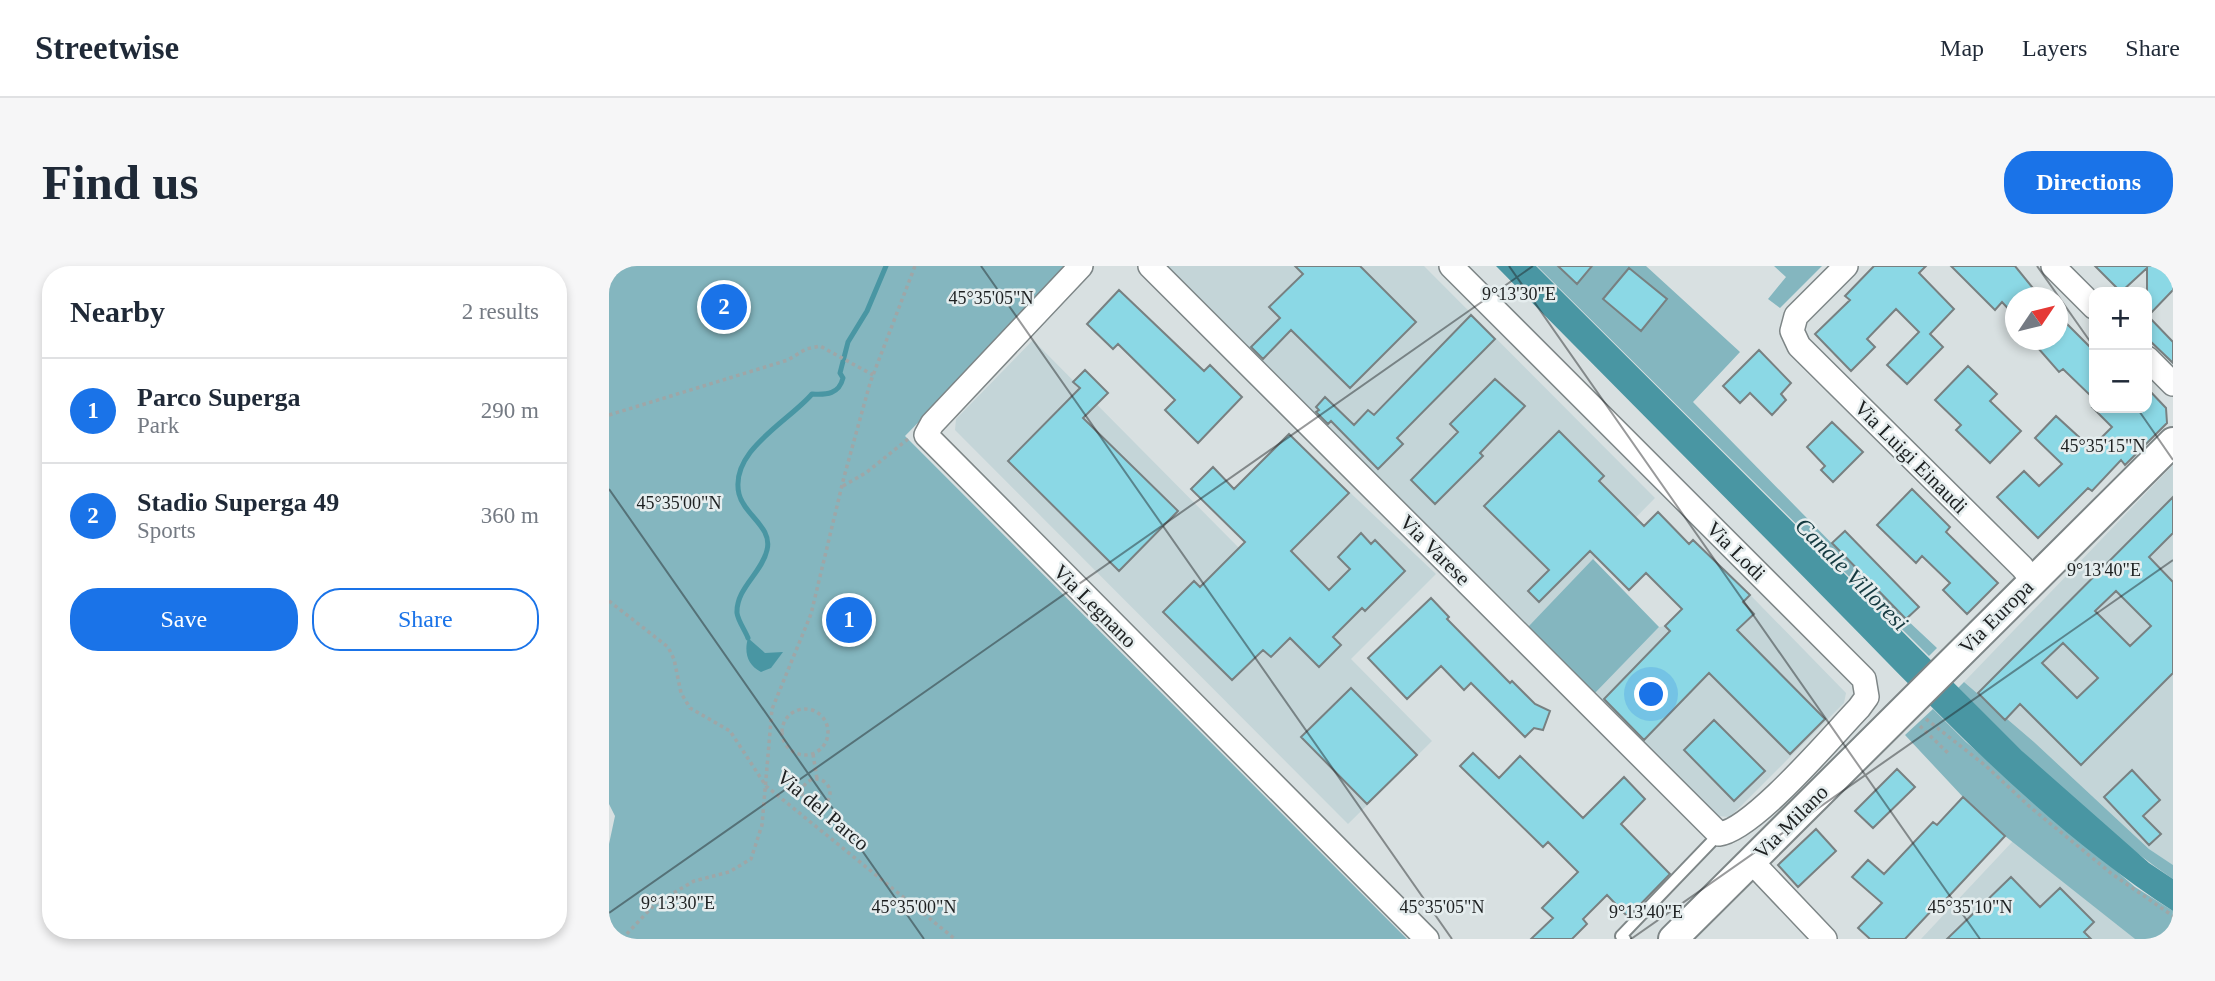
<!DOCTYPE html>
<meta charset="utf-8">
<style>
:root{--surface:#fff;--page:#f6f6f7;--text:#1f2937;--muted:#747a83;--line:#e0e1e3;--accent:#1a73e8}
body{margin:0;font-family:Georgia,serif;background:var(--page);color:var(--text)}
.controls{position:absolute;right:21px;top:21px;display:grid;overflow:hidden;border-radius:14px;box-shadow:0 4px 10px #0003}
.controls button{width:63px;height:63px;display:grid;place-items:center;padding:0;border:0;border-bottom:2px solid var(--line);background:var(--surface);color:var(--text);font:35px sans-serif}
.compass{position:absolute;left:1396px;top:21px;width:63px;height:63px;border-radius:50%;background:var(--surface);box-shadow:0 4px 10px #0003;rotate:55deg}
.you{position:absolute;left:1043px;top:429px;width:24px;height:24px;margin:-18px;border:5px solid #fff;border-radius:50%;background:#1a73e8;box-shadow:0 0 0 10px #1a73e833}
.badge{display:grid;place-items:center;width:46px;height:46px;border-radius:50%;background:var(--accent);color:#fff;font-size:23px;font-weight:700}
.pin{position:absolute;translate:-50% -50%;border:4px solid #fff;box-shadow:0 2px 7px #0006}
.list{margin:0;padding:0;list-style:none}
h2{display:flex;justify-content:space-between;align-items:center;height:91px;margin:0;padding:0 28px;font-size:30px}
h2 small{font-size:23px;font-weight:400;color:var(--muted)}
.list li{display:grid;grid-template-columns:46px 1fr auto;gap:21px;align-items:center;box-sizing:border-box;height:105px;padding:0 28px;border-top:2px solid var(--line)}
.list b{display:block;font-size:26px;white-space:nowrap}
.list p{margin:0;font-size:23px;white-space:nowrap;color:var(--muted)}
.list em{font-size:23px;font-style:normal;color:var(--muted)}
.actions{display:flex;gap:14px;padding:21px 28px}
.actions a{flex:1;padding:16px 0;border:2px solid var(--accent);border-radius:28px;text-align:center;font-size:24px;color:var(--accent)}
.actions .main{background:var(--accent);color:#fff}
.map{position:relative;flex:none;width:1564px;height:673px;overflow:hidden;border-radius:28px}
header{display:flex;align-items:center;gap:42px;box-sizing:border-box;height:98px;padding:0 35px;background:var(--surface);border-bottom:2px solid var(--line)}
header strong{font-size:33px}
nav{display:flex;gap:38px;margin-inline-start:auto;font-size:24px}
.intro{display:flex;align-items:center;justify-content:space-between;box-sizing:border-box;height:168px;padding:0 42px}
h1{margin:0;font-size:49px}
.button{padding:18px 32px;border-radius:28px;background:var(--accent);color:#fff;font-size:24px;font-weight:700}
main{display:flex;gap:42px;padding:0 42px}
aside{flex:1;background:var(--surface);border-radius:28px;box-shadow:0 4px 10px #0003}
.map>svg:first-child{display:block}
</style>
<header>
<strong>Streetwise</strong>
<nav><a>Map</a><a>Layers</a><a>Share</a></nav>
</header>
<div class="intro"><h1>Find us</h1><a class="button">Directions</a></div>
<main>
<aside>
<h2>Nearby<small>2 results</small></h2>
<ul class="list">
<li><span class="badge">1</span><div><b>Parco Superga</b><p>Park</p></div><em>290 m</em></li>
<li><span class="badge">2</span><div><b>Stadio Superga 49</b><p>Sports</p></div><em>360 m</em></li>
</ul>
<div class="actions"><a class="main">Save</a><a>Share</a></div>
</aside>
<div class="map">
<svg width="1564" height="673" viewBox="0 0 1564 673">
<rect width="100%" height="100%" fill="#d8e0e1"/>
<path fill="#c4d5d8" d="M556 0H815L1046 232 919 361Z
M424 74 630 282 712 199 827 308 742 393 823 475 739 558 346 164 347 153Z
M1564 199V599L1540 583 1425 476 1355 416Z
M1115 302 1237 427 1235 437 1121 551 1108 550 986 427 1050 361 1057 360Z
M1404 575 1526 673H1312Z"/>
<path fill="#84b6bf" d="M0 0H462L296 170 798 673H0V578L6 550 0 538Z
M928 0H949L968 18 984 0H1037L1131 86 1084 136 1297 353 1328 382 1320 390Z
M1165 0H1213L1171 42 1159 33 1177 11Z
M984 293 1050 361 986 427 919 361Z
M1355 416 1425 476 1540 583 1564 599V613C1485 559 1416 489 1349 422Z
M1324 443 1357 476 1526 621 1564 645V673H1526L1396 570 1354 531 1296 469Z"/>
<path fill="#4996a3" d="M887 0H927L1413 485 1540 597 1564 613V645C1440 565 1336 455 1233 350 1118 233 1002 117 887 0Z
M139 372 156 387 174 386 162 402 152 406C138 399 135 386 139 372Z"/>
<g fill="none" stroke-linecap="round" stroke-linejoin="round">
<path stroke="#4996a3" stroke-width="5" d="M139 372C136 364 129 355 128 347 127 322 153 307 158 284 164 261 135 249 130 228 120 185 179 156 203 128 218 129 230 128 234 112L231 107 239 76 258 45 277 0"/>
</g>
<path fill="#8bd8e5" stroke="#788081" stroke-width="2" fill-rule="evenodd" d="M686 0H751L807 56 741 122 682 64 654 93 642 81 671 52 660 41 694 8Z
M949 0H983L968 18Z
M1265 0H1317L1310 7 1345 43 1321 68 1334 81 1298 118 1278 99 1310 66 1287 43 1258 73 1266 81 1242 105 1206 68 1241 34 1236 30Z
M1342 0H1406L1432 32H1406V50L1393 36 1386 44Z
M1486 0H1564V24L1539 50 1564 76V97L1538 72V2L1512 26Z
M1020 2 1058 33 1032 65 994 33Z
M510 24 595 105 601 99 633 131 589 177 556 144 566 134 509 78 504 83 478 58Z
M1448 48 1485 85V133L1454 103 1450 106 1422 74H1448Z
M862 49 886 73 788 172 794 178 769 203 722 155 719 158 707 146 710 144 707 141 716 131 745 159 759 144 765 149Z
M1150 84 1182 117 1172 128 1177 134 1163 149 1141 127 1131 137 1114 120Z
M1359 100 1388 128 1381 135 1412 165 1381 197 1347 164 1352 159 1326 134Z
M476 104 499 127 474 152 569 245 510 305 399 195 471 122 464 116Z
M886 113 916 140 871 187 874 190 826 238 802 214 849 166 841 158Z
M1538 122 1557 142 1558 157 1516 199 1512 194 1483 225 1479 222 1429 272 1388 231 1415 205 1430 220 1453 198 1426 172 1447 150 1482 182 1503 161 1484 142H1538Z
M1223 156 1254 186 1224 216 1212 204 1216 200 1198 181Z
M950 165 995 210 990 215 1035 260 1049 246 1080 278 1084 274 1141 329 1134 336 1145 348 1128 364 1216 453 1181 488 1100 407 1035 474 995 433 1061 365 1056 360 1073 343 1037 307 1020 324 981 285 930 336 919 325 940 304 875 240Z
M680 168 740 227 682 285 720 324 741 303 729 291 752 267 762 278 766 274 796 305 756 345 753 342 724 371 732 379 710 401 681 372 662 391 654 384 623 414 554 346 585 315 591 321 636 276 582 223 604 201 625 223Z
M1303 223 1341 261 1337 266 1389 317 1358 348 1334 324 1341 317 1313 290 1307 297 1268 259Z
M1564 231V267L1540 291 1564 316V407L1472 499 1411 438 1396 454 1369 427ZM1507 325 1542 360 1521 380 1486 345ZM1454 377 1489 412 1468 432 1433 397Z
M1236 265 1310 341 1297 353 1223 277Z
M822 332 840 351 838 353 901 417 903 415 926 438 941 445 934 464 925 462 916 471 862 417 855 424 832 400 798 433 759 392Z
M742 422 808 489 758 538 692 471Z
M1105 454 1156 505 1125 535 1075 484Z
M864 487 890 512 911 490 974 552 1015 511 1036 533 1012 558 1061 608 1019 651 998 629 974 653 978 658 963 673H922L944 652 933 642 969 606 939 576 934 581 851 500Z
M1288 503 1306 521 1264 562 1246 545Z
M1523 504 1551 534 1534 550 1552 568 1540 579 1495 531Z
M1354 531 1396 570 1326 645 1324 643 1296 673H1261L1249 662 1273 637 1243 611 1259 594 1275 608 1324 556 1328 559Z
M1207 563 1227 585 1189 621 1169 599Z
M1402 611 1431 641 1451 622 1485 656 1475 666 1482 673H1338Z"/>
<g fill="none" stroke-linecap="round" stroke-linejoin="round">
<g stroke="#7e8687" stroke-width="14">
<path id="service" d="M1016 673 1012 670 1110 568"/>
</g>
<g stroke="#7e8687" stroke-width="26">
<path id="minor" d="M472 0 323 158 317 169 818 673
M541 0 1110 568C1144 564 1223 470 1250 442L1258 431 1255 413 842 0
M1237 0 1187 50 1183 65 1190 80 1413 301 1424 315
M1444 0 1485 41
M1538 92 1564 118
M1142 595 1216 673"/>
</g>
<g stroke="#7e8687" stroke-width="32">
<path id="tertiary" d="M1064 673 1564 176"/>
</g>
<path stroke="#9fa6a7" stroke-width="3.5" stroke-dasharray="3.5 3.5" stroke-linecap="butt" d="M0 149 179 94 197 83 211 80 264 109
M234 220 258 206 299 173
M0 335 59 381 65 393 72 427 81 442 121 465 157 520 346 673
M173 466a23 23 0 1 1 46 0a23 23 0 1 1-46 0Z
M1317 453 1377 500 1421 541 1503 608 1564 650
M1311 460 1341 489
M204 488 208 513
M193 527a14 14 0 1 1 28 0a14 14 0 1 1-28 0Z
M13 673 46 638 85 615 120 606 142 593 153 559 163 443 202 348 235 211 261 117 306 0"/>
<use href="#service" stroke="#fff" stroke-width="10"/>
<use href="#minor" stroke="#fff" stroke-width="23"/>
<use href="#tertiary" stroke="#fff" stroke-width="28"/>
</g>
<path fill="none" stroke="#1d2021" stroke-width="2" stroke-opacity="0.45" d="M372 0 843 673M900 0 1371 673M1428 0 1485 81M1528 142 1564 194M0 223 315 673M0 647 924 0M1022 673 1564 294"/>
<g text-anchor="middle" stroke-width="5" stroke-linejoin="round" paint-order="stroke">
<g font-size="21" fill="#1d2021" stroke="#e5edee">
<text transform="translate(1302 191) rotate(45)" y="7">Via Luigi Einaudi</text>
<text transform="translate(826 284) rotate(45)" y="7">Via Varese</text>
<text transform="translate(1127 285) rotate(45)" y="7">Via Lodi</text>
<text transform="translate(486 340) rotate(45)" y="7">Via Legnano</text>
<text transform="translate(1387 351) rotate(-45)" y="7">Via Europa</text>
<text transform="translate(214 544) rotate(40)" y="7">Via del Parco</text>
<text transform="translate(1182 556) rotate(-45)" y="7">Via Milano</text>
</g>
<g font-size="23" font-style="italic" fill="#153a40" stroke="#e5edee">
<text transform="translate(1243 308) rotate(45)" y="8">Canale Villoresi</text>
</g>
</g>
<g font-size="18" text-anchor="middle" fill="#1d2021" stroke="#e5edee" stroke-width="5" stroke-linejoin="round" paint-order="stroke">
<text x="910" y="34">9°13'30"E</text>
<text x="382" y="38">45°35'05"N</text>
<text x="1494" y="186">45°35'15"N</text>
<text x="70" y="243">45°35'00"N</text>
<text x="1495" y="310">9°13'40"E</text>
<text x="69" y="643">9°13'30"E</text>
<text x="305" y="647">45°35'00"N</text>
<text x="833" y="647">45°35'05"N</text>
<text x="1361" y="647">45°35'10"N</text>
<text x="1037" y="652">9°13'40"E</text>
</g>
</svg>
<div class="controls">
<button>+</button>
<button>−</button>
</div>
<svg class="compass" viewBox="-18 -18 36 36"><path d="M0-13l5 13h-10z" fill="#e53935"/><path d="M0 13l5-13h-10z" fill="#747a83"/></svg>
<div class="you"></div>
<div class="pin badge" style="left:240px;top:354px">1</div>
<div class="pin badge" style="left:115px;top:41px">2</div>
</div>
</main>
